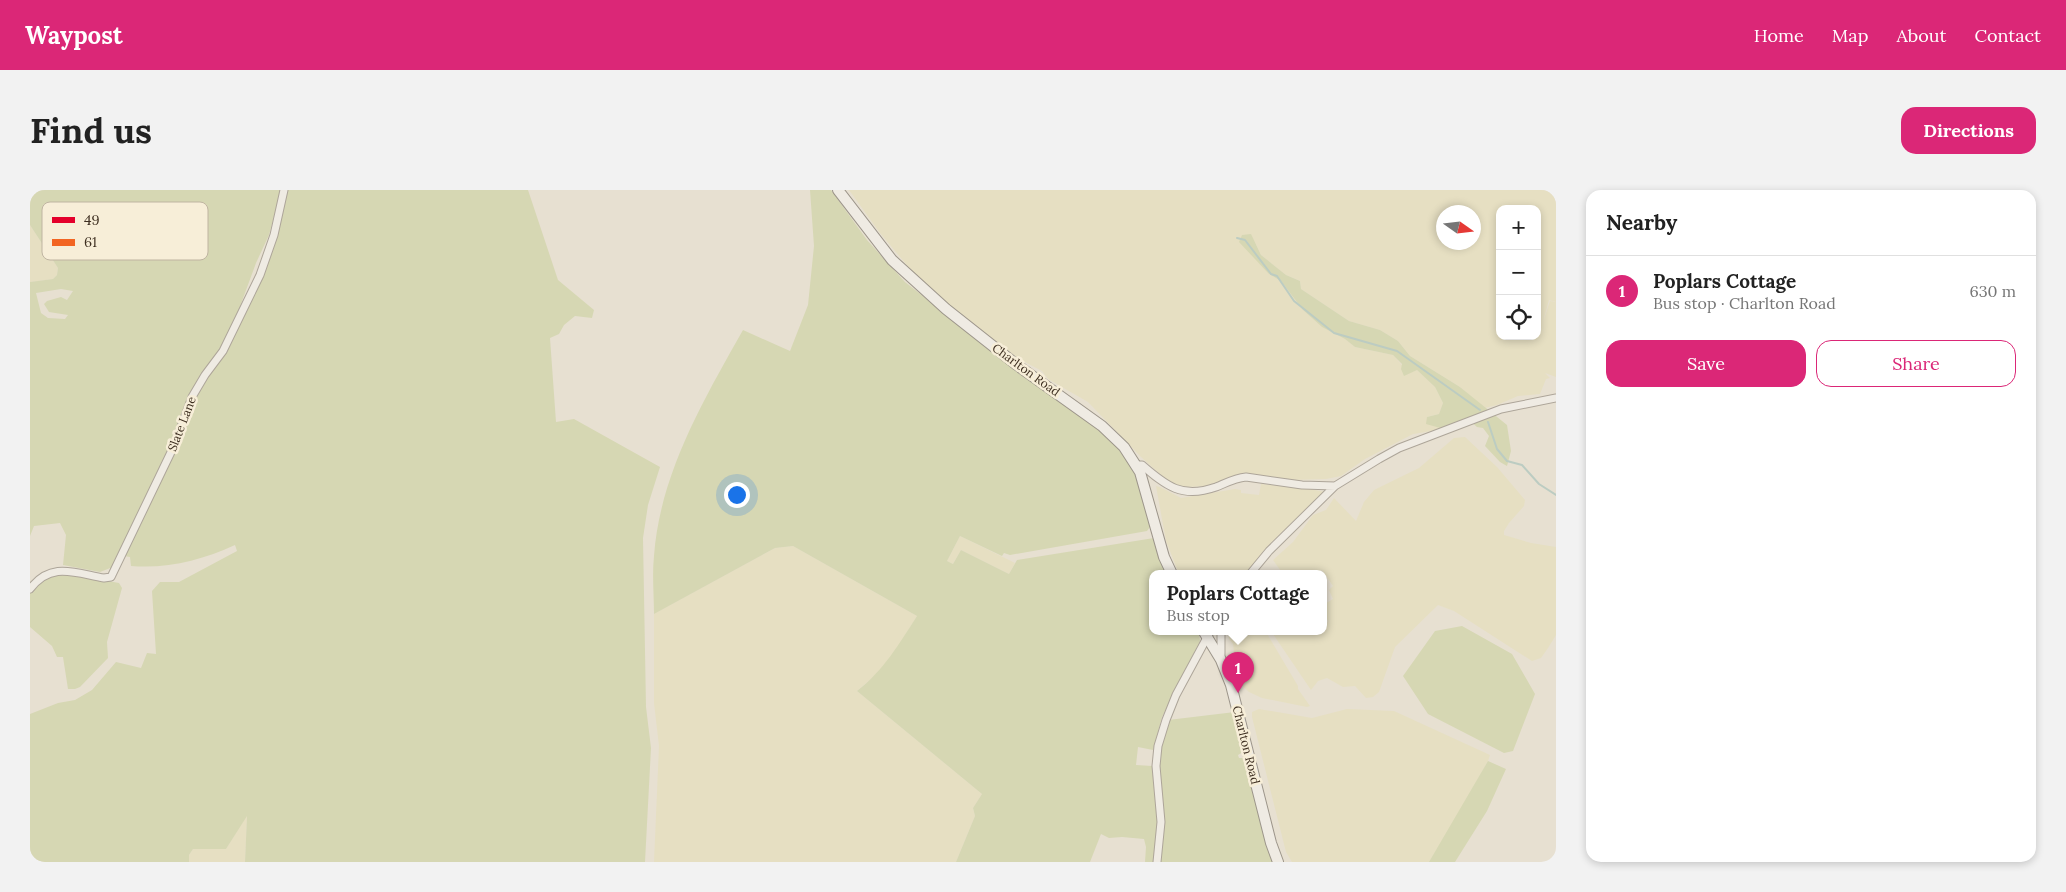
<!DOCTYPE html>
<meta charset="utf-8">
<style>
:root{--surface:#fff;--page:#f2f2f2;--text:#222;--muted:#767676;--line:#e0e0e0;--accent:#db2777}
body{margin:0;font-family:Lora,serif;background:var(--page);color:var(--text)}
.controls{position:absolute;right:15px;top:15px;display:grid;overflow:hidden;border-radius:10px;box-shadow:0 2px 8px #0003}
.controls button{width:45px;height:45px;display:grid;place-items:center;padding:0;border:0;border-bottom:1px solid var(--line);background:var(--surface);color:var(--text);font:25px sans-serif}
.compass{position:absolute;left:1406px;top:15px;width:45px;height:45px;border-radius:50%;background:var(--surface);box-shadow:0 2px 8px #0003;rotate:104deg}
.you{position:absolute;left:706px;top:304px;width:18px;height:18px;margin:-12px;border:4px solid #fff;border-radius:50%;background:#1a73e8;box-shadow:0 0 0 8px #1a73e833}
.badge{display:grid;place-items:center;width:32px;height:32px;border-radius:50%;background:var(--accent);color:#fff;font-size:16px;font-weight:700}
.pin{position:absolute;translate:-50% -41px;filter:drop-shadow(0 1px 2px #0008)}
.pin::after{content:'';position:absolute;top:26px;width:18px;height:15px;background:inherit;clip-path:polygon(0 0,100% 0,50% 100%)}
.popup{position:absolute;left:1119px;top:380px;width:178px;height:65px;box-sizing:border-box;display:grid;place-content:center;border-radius:10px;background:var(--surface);filter:drop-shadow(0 1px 4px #0005);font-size:16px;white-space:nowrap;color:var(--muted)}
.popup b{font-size:19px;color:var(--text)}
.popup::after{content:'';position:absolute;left:50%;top:100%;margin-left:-10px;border:10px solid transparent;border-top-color:var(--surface)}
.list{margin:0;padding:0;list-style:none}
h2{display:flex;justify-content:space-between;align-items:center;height:65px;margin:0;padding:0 20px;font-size:21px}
h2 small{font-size:16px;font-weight:400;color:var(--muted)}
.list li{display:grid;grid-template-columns:32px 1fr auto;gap:15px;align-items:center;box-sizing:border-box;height:70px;padding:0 20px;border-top:1px solid var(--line)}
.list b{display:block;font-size:19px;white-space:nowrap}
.list p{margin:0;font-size:16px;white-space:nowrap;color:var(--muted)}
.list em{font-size:16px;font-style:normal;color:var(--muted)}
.actions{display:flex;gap:10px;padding:15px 20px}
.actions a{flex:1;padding:11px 0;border:1px solid var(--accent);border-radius:15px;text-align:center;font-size:18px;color:var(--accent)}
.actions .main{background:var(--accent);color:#fff}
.icon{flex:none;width:28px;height:28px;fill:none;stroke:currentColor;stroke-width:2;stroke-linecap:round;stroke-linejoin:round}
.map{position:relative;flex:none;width:1526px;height:672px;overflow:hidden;border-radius:15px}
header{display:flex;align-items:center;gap:30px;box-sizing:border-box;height:70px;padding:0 25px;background:var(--accent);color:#fff}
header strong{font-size:24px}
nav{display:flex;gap:28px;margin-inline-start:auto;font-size:18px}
.intro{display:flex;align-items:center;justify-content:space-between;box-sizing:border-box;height:120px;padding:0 30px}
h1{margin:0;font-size:35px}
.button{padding:12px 22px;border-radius:15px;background:var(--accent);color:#fff;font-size:18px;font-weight:700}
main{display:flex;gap:30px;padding:0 30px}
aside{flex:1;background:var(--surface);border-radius:15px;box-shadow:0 2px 8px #0003}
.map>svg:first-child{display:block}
</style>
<header>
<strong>Waypost</strong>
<nav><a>Home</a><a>Map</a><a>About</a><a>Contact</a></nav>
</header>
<div class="intro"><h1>Find us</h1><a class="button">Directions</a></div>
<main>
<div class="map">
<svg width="1526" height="672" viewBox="0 0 1526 672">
<rect width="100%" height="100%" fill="#e7e0d1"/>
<path fill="#e6dfc2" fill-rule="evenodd" d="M819 0H1526V112L1519 110 1513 132 1520 111 1526 112V187L1515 183 1520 188 1516 189 1510 204 1488 206 1467 215 1455 218 1430 197 1380 166 1368 151 1350 140 1319 131 1271 99 1270 91 1256 85 1231 65 1225 52 1231 73 1239 84 1251 91 1273 120 1292 137 1315 149 1325 157 1363 165 1379 183 1387 180 1405 197 1413 213 1409 224 1397 227 1414 239 1383 244 1335 269 1311 286 1296 289 1261 290 1221 284H1208L1180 296 1156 297 1142 295 1111 267 1058 212 1018 189 1012 181 989 169 940 132 891 92 850 43ZM1470 19H1507V146H1470ZM1414 22H1444V52H1414Z
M0 35 28 78 27 85 23 89 0 92Z
M1435 247 1467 277 1495 310 1494 316 1479 333 1474 341V345L1501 353 1526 357V445L1518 458 1511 468 1502 471 1424 421 1408 415 1365 457 1349 502 1343 507 1336 508 1325 496 1313 497 1297 488 1288 491 1281 500 1243 444 1248 442H1293V435L1298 432 1293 415 1303 409 1299 400 1303 396 1292 380 1288 384H1253L1243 370 1263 352 1283 325 1296 320 1304 308 1326 331 1334 312 1344 300 1389 278 1424 248Z
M1231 294 1275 298 1295 302 1241 353 1217 384H1149L1136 351 1126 296 1130 297 1151 308 1205 299 1211 300V303L1229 305Z
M930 346 985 373 979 384 931 360 923 374 917 371Z
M763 356 887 426 863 465 850 481 827 501 952 604 943 618 945 626 926 672H624L629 556 624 513V424L745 358Z
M1198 442H1236L1268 496V499L1280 516 1277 517 1232 508 1219 502 1208 492 1203 454 1199 449Z
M1229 519 1282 528 1317 519 1364 521 1460 565 1458 571 1427 627 1399 672H1262L1256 662 1222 527V522Z
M217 625 215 672H159V665L163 659H196Z"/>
<path fill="#d6d7b3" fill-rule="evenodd" d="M0 0H251L239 45 226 73 208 122 213 125 257 0H498L528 90 564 120 562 128 545 126 534 135 529 144 520 148 526 232 544 229 630 277 618 315 613 348 616 517 621 558 615 672H215L217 626 196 659H163L159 665V672H0V524L28 513 45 510 62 500 86 472 111 478 117 463 126 464 122 401 130 392H149L207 361 205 355C172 370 138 379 101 376L100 367 88 365 83 377 70 382 33 375 36 345 30 333 4 336 0 346V92L23 89 27 85 28 78 0 35ZM31 99 43 101 37 110 31 107 17 111 14 114 19 122 38 125 35 129 18 128 11 123 6 103Z
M780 0H801L837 50 875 92 1010 198 1055 228 1086 254 1096 266 1103 278 1111 297 1120 337 1117 341 980 365 974 363 972 366 930 346 917 371 923 374 931 360 979 384 987 370 1124 348 1138 384H1123V442H1169L1170 451 1132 527 1123 560 1108 557 1106 575 1122 576 1123 573 1129 629 1125 672H1115L1116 657 1114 649 1092 647 1079 648 1071 644 1060 672H926L945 626 943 618 952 604 827 501C854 480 869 454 887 426L763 356 745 358 624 424C624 405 622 385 624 366 630 284 673 211 713 140L760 161 778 115 784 56Z
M1221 44 1231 65 1256 85 1270 91 1271 99 1319 131 1350 140 1368 151 1380 166 1430 197 1477 235 1481 261 1477 276 1470 272 1455 256 1459 246 1453 238 1447 237 1439 230 1414 239 1396 234 1397 227 1409 224 1413 213 1405 197 1387 180 1374 186 1371 179 1372 174 1363 165 1325 157 1315 149 1292 137 1273 120 1251 91 1239 84 1209 52 1212 45Z
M40 384 89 393 92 398 77 452 78 468 50 497 45 499H38L33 467H27L22 456 0 437C0 427 0 414 0 404 5 387 26 385 40 384Z
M1432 436 1482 464 1505 504 1483 561 1474 563 1398 524 1373 486 1405 441Z
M1205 522 1213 562 1208 565 1209 568H1214L1233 641 1244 672H1129V566L1138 530Z
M1458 571 1476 579 1457 621 1425 672H1399Z"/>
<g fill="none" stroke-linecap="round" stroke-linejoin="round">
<path stroke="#bcccc2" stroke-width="2" d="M1207 48 1215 50 1241 84 1247 86 1264 111 1304 143 1367 161 1450 220
M1458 232 1467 259 1477 271 1492 275 1509 294 1526 305"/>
<g stroke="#ada599" stroke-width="9">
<path id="street" d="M1106 275H1112C1136 296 1152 309 1186 297 1196 293 1205 288 1216 287L1272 295 1305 296
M1220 384 1239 361 1305 296 1349 269 1369 258 1471 219 1526 208
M0 399C21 371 45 383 74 388L81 387 143 258 162 207 175 185 193 161 230 85 244 45 254 0
M1191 469V442
M1127 672 1131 632 1126 576 1128 556 1136 530 1146 505 1180 442"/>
</g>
<g stroke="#9c958a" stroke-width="12">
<path id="secondary" d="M808 0 862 70 883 89 916 119 987 175 1072 236 1094 257 1110 282 1134 367 1142 384
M1174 442 1191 470 1201 495 1241 653 1248 672"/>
</g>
<use href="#street" stroke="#efebe3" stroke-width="7"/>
<use href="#secondary" stroke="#efebe3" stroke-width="10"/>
</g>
<g text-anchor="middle" stroke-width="5" stroke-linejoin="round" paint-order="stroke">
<g font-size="12" fill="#3d2e20" stroke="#f7eed8">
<text transform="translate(996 180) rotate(36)" y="4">Charlton Road</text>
<text transform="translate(152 234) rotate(-69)" y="4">Slate Lane</text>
<text transform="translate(1216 555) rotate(76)" y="4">Charlton Road</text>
</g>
</g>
<rect x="12" y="12" width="166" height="58" rx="8" fill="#f7eed8" stroke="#bfb4a1" stroke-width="1"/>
<rect x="22" y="27" width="23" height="6" fill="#e4002b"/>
<rect x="22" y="49" width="23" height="7" fill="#f26522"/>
<g font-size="14" fill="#3d2e20">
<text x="54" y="35">49</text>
<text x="54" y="57">61</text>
</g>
</svg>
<div class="controls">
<button>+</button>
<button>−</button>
<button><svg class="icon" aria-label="locate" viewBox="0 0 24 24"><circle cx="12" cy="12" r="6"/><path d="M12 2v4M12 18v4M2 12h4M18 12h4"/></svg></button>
</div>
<svg class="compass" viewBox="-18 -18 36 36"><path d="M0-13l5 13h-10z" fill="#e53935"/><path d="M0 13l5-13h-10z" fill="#767676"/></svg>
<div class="you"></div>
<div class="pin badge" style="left:1208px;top:503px">1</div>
<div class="popup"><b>Poplars Cottage</b>Bus stop</div>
</div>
<aside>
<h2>Nearby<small></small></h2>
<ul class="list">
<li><span class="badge">1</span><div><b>Poplars Cottage</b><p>Bus stop · Charlton Road</p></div><em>630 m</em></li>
</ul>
<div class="actions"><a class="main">Save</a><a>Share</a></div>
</aside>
</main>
